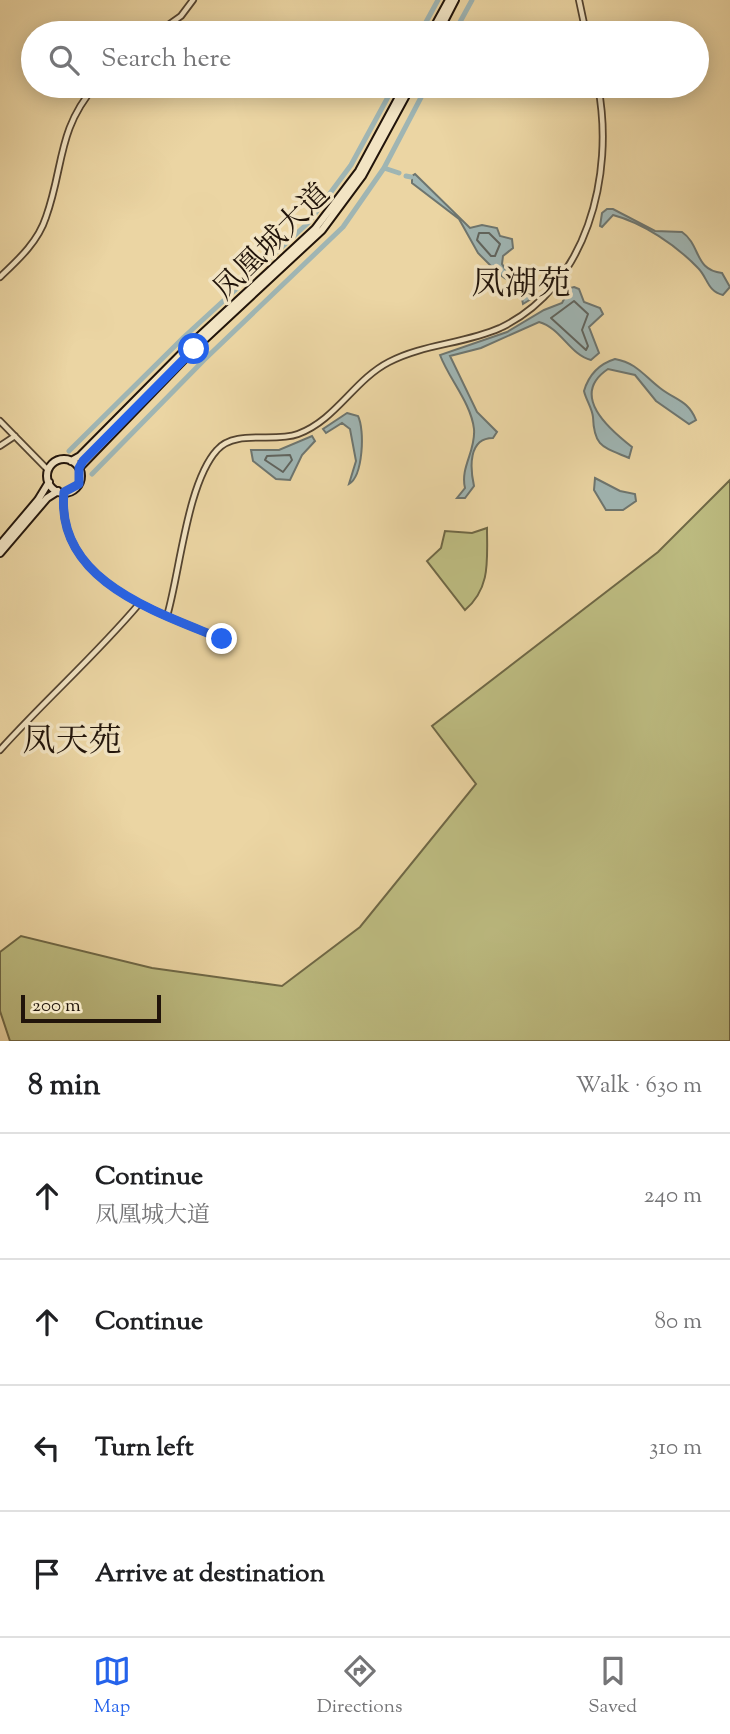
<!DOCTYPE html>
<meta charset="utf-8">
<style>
:root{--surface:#fff;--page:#f6f6f6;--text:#202124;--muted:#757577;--line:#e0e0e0;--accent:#2563eb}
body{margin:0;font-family:"Sorts Mill Goudy","Noto Serif SC",serif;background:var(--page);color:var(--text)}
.scale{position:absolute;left:21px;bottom:18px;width:140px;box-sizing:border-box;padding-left:7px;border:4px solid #21140a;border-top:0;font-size:19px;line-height:24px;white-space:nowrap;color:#21140a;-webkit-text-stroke:5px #f2e4c3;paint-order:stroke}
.stop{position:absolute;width:21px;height:21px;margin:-16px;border:5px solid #2563eb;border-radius:50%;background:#fff}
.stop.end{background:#2563eb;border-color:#fff;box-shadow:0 2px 7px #0008}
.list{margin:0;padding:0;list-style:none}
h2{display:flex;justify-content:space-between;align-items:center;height:91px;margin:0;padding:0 28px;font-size:30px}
h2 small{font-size:23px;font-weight:400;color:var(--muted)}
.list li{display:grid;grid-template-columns:46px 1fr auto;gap:21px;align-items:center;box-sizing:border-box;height:126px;padding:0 28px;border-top:2px solid var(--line)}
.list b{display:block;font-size:26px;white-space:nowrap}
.list p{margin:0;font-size:23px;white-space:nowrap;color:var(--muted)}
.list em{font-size:23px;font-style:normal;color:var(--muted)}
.icon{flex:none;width:38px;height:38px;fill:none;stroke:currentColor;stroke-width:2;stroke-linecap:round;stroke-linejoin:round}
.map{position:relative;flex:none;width:730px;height:1041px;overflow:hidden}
.search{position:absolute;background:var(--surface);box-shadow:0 4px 18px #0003;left:21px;right:21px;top:21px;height:77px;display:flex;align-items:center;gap:18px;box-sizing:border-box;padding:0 24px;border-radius:38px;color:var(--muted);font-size:26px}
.sheet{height:595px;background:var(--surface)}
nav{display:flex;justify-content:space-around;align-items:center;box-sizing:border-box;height:98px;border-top:2px solid var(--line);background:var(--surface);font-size:19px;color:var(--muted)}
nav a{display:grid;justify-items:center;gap:4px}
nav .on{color:var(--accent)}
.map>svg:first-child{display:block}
</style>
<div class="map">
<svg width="730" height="1041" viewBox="0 0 730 1041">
<rect width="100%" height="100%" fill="#ebd5a3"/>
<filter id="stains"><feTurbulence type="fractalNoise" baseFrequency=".00286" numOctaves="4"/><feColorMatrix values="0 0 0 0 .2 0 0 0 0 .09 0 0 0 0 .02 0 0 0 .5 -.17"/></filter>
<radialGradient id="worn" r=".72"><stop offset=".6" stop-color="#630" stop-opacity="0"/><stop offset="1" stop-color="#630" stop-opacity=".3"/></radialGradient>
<path fill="#bdbc81" stroke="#6f6846" stroke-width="2" d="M730 480V1041H10L0 1011V952L21 936 152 968 282 986 360 927 476 784 432 726 658 552Z
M487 528C487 560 491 588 465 610L427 561 441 548 445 531 472 533Z"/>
<path fill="#9fb5b3" stroke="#6d756f" stroke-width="2" d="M415 174 470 228 482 225 497 228 500 236 512 239 513 248 503 256 502 264C509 278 525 278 536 296L523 304 520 289 499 274 478 253 459 219 412 183V176Z
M607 209H613L655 231 682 232C701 245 694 270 722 273L730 287 723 295C707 291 708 278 698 268 676 245 643 223 613 215L602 227 600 226 602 213Z
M574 287 579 289 584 302 600 308 603 314 589 327 599 353 591 360C570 355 561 328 539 322L481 348 450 356 477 412 497 432 493 438C468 438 470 468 474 486L465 498H457L465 488C460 467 476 451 474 429 471 403 449 379 440 355L507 332 544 310 562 303 570 288Z
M615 359C637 363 644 376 660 388 675 400 688 400 696 420L689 424 656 401 635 375 608 369C569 395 609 429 632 447L629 458C603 447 594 447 593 417 592 408 586 400 584 391 589 374 599 364 615 359Z
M347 413 358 416C365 430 363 476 349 484L356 461 350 429 342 423 326 433 323 429Z
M312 436 315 441 302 455 290 480 276 479 253 461 251 450H279Z
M595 478 620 491 635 494 636 501 623 510H606L594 490Z"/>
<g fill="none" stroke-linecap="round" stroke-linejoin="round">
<path stroke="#60645e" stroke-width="2" d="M479 233H489L500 244 495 256H491L477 240Z
M574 301 588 314 582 330 588 346 586 350 551 318Z
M290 455 292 460 283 472 265 460 267 456Z"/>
<path stroke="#9fb5b3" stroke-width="5" d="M420 33 438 0
M454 33 472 0
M384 168 399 173
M406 176 411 177
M69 451 184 337 308 223 351 165 394 86
M92 474 204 360 343 227 384 168 427 86"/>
<g stroke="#544430" stroke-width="8">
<path id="street" d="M579 0 586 33
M157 33 181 16 193 0
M0 277C18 260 38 242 46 217 64 167 57 130 95 86
M0 421 48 470
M0 446 15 436
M64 492C55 581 157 612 222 639
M167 616C180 572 187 483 217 450 235 429 274 443 298 434 336 420 354 380 389 362 423 344 464 344 500 328 587 287 615 175 598 86
M0 750C45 700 95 656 139 604"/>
</g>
<g stroke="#21140a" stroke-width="10">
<path id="secondary" d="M431 33 449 0
M438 33 455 0
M47 476a17 17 0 1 1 34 0a17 17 0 1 1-34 0Z
M71 461 80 456 191 344 315 229 359 171 405 86
M79 468 193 350 322 230 362 176 411 86
M0 545 38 500 49 482
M0 553 47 498 58 491"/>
</g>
<use href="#street" stroke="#f2e4c3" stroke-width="4.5"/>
<use href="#secondary" stroke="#f2e4c3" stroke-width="6"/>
</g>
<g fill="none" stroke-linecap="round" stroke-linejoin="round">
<path stroke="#2563eb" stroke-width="9" d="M194 349 83 461 79 468V484L64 492C55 581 157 612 222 639"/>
</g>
<g text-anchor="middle" stroke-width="7" stroke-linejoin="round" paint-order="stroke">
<g font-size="30" fill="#21140a" stroke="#f2e4c3">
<text transform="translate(271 241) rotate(-45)" y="10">凤凰城大道</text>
</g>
<g font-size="33" fill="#21140a" stroke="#f2e4c3">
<text x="521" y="294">凤湖苑</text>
<text x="72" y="751">凤天苑</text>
</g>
</g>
<rect width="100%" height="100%" filter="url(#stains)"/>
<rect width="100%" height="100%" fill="url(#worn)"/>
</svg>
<div class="scale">200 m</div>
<div class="stop" style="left:194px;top:349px"></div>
<div class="stop end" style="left:222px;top:639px"></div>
<div class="search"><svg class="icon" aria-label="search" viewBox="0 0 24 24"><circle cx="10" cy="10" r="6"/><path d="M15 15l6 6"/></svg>Search here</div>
</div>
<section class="sheet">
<h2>8 min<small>Walk · 630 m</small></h2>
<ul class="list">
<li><svg class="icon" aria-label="ahead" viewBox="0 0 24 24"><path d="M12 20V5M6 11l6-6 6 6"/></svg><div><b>Continue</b><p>凤凰城大道</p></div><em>240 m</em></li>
<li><svg class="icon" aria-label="ahead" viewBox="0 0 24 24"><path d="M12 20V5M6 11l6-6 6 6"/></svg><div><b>Continue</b></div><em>80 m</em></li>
<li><svg class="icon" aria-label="left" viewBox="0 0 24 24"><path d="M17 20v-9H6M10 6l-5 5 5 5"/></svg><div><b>Turn left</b></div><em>310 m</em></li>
<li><svg class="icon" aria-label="arrive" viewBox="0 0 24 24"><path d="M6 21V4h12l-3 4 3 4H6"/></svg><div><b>Arrive at destination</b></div></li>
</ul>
</section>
<nav>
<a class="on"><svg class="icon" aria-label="map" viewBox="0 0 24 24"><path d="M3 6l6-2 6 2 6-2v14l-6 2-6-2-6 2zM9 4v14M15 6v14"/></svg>Map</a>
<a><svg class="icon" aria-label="directions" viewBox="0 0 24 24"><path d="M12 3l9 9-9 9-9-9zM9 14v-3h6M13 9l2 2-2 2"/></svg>Directions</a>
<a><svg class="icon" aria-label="saved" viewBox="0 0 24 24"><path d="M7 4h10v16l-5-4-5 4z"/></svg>Saved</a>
</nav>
